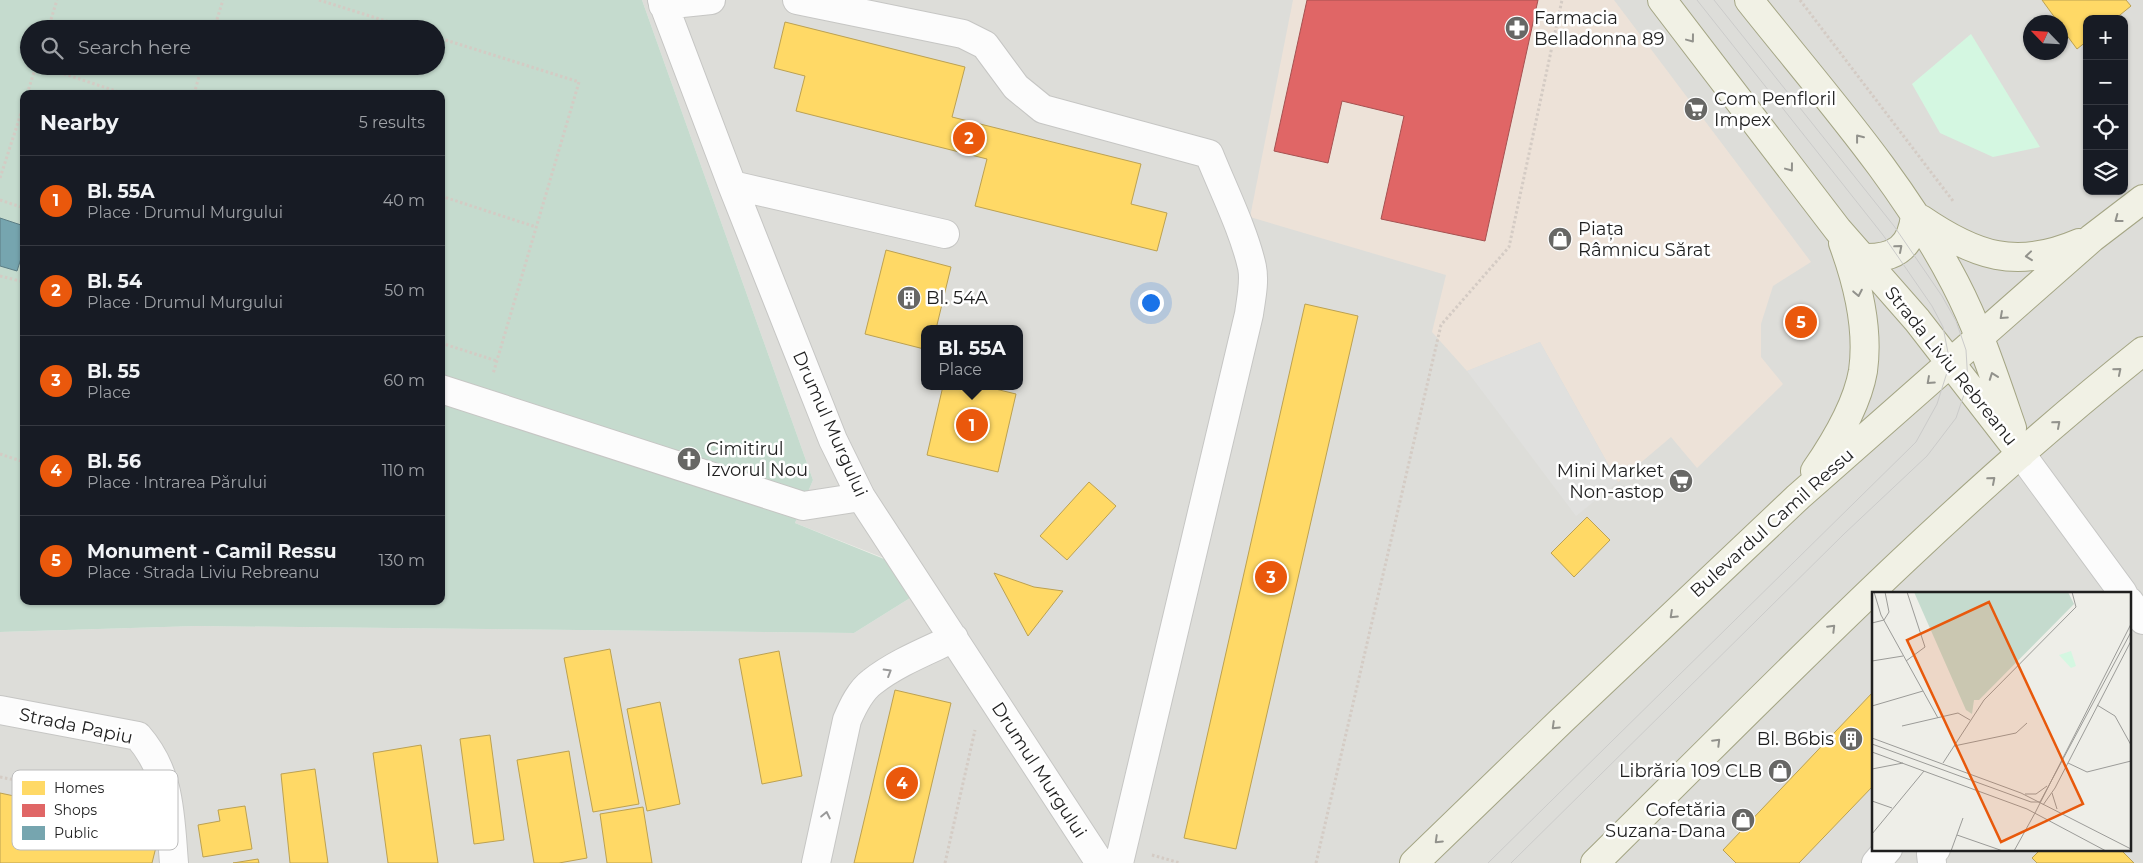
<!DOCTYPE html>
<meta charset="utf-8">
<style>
:root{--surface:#171b24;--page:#242831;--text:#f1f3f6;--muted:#9ea1a6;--line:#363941;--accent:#ea580c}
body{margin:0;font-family:Montserrat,sans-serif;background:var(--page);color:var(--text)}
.controls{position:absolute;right:15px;top:15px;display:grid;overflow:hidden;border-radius:10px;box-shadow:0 1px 4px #0004}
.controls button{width:45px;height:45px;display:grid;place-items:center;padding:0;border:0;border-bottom:1px solid var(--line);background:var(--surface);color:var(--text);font:25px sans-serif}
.compass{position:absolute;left:2023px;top:15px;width:45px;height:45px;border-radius:50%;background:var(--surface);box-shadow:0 1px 4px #0004;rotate:295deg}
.you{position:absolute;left:1150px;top:302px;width:18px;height:18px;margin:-12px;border:4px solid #fff;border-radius:50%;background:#1a73e8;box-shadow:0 0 0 8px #1a73e833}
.badge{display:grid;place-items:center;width:32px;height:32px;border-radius:50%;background:var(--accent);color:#fff;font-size:16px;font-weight:700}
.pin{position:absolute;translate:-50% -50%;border:2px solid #fff;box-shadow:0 1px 5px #0006}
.popup{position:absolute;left:921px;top:325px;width:102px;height:65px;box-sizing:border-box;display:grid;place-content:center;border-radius:10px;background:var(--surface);filter:drop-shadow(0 1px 4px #0005);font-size:16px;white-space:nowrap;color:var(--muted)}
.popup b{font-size:19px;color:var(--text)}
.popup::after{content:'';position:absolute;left:50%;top:100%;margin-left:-10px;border:10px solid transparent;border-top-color:var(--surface)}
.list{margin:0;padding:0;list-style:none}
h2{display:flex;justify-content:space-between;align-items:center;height:65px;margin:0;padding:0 20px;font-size:21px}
h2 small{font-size:16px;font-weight:400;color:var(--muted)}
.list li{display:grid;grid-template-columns:32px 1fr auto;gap:15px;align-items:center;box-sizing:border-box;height:90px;padding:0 20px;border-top:1px solid var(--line)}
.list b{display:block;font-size:19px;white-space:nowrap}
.list p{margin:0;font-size:16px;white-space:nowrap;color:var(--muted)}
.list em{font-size:16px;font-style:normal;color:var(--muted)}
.icon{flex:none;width:28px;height:28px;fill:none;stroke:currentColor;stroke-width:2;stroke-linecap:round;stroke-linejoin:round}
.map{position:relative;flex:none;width:2143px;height:863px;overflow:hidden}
.search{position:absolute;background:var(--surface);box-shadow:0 1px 4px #0004;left:20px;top:20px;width:425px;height:55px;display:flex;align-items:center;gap:12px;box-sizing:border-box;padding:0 18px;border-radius:28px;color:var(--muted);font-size:19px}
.panel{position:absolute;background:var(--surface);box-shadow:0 1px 4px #0004;left:20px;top:90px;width:425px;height:515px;border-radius:10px}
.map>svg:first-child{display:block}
</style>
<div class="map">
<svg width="2143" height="863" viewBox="0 0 2143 863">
<rect width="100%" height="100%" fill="#eeeee8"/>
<path fill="#ddddd9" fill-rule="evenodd" d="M642 0H2143V863H0V632L197 626 854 633 910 598 889 560 795 523 813 480ZM2087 19H2124V191H2087ZM2030 22H2060V52H2030ZM924 329H1020V386H924ZM1873 593H2129V849H1873Z"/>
<path fill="#ede2d8" d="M1293 0H1614L1811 262 1773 286 1761 324V357L1783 384 1697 468 1671 437 1618 482 1540 342 1467 371 1432 332 1446 275 1250 217Z"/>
<path fill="#c5dbce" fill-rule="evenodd" d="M0 0H642L813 480 795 523 889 561 910 598 854 633 197 626 0 632ZM29 29H436V66H29ZM24 94H441V601H24Z"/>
<path fill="#d4f7e1" d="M1971 34 2040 147 1993 157 1940 133 1912 84Z"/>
<path fill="#e0e0de" d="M1540 342 1618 482 1576 516 1467 371Z"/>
<path fill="#ffd966" stroke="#bca151" d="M2042 0H2126L2131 6 2115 19H2087V41L2077 49 2060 26V22H2058Z
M785 22 965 67 952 117 1141 164 1131 204 1167 213 1157 251 975 206 987 159 796 111 805 76 774 68Z
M886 250 951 267 936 329H924V349L865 334Z
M1305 304 1358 316 1236 849 1184 838Z
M943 386H983L1016 394 998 472 927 455Z
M1089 482 1116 506 1067 560 1040 536Z
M1587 517 1610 540 1574 577 1551 553Z
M994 573 1034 587 1063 591 1028 636Z
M610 649 639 804 593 812 564 658Z
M779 651 802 776 762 784 739 659Z
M895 690 951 703 913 863H854Z
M1873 692V786L1799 863H1736L1723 850Z
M660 702 680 804 647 811 627 709Z
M490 735 504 840 474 844 460 739Z
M421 745 438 863H388L373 753Z
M569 751 587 858 559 863H534L517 760Z
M315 769 328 863H290L281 774Z
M0 793 161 827 152 863H0Z
M245 806 252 849 203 857 198 825 220 821 218 810Z
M643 807 652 863H607L600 814Z
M2041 849H2120L2134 863H2037L2032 858Z
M258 859 259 863H233Z"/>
<path fill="#e06666" stroke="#a65151" d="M1307 0H1538L1485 241 1381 219 1404 116 1342 101 1328 163 1274 151Z"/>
<path fill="#76a5af" stroke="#5c7d84" d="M0 218 24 226V249L17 271 0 266Z"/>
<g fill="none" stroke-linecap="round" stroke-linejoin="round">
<g stroke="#c6c6c4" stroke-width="30">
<path id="minor" d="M662 0 732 185 833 440 861 497 1100 863
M797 0 963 34 985 45 1016 87 1043 109 1209 154C1223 189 1244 231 1252 267 1255 282 1251 299 1249 314L1119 863
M663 5 711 0
M732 185 945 234
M441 389 803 506 861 497
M2021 454 2123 593
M2129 601 2143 620
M0 710 138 736C171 774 170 815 174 863
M816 863 847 720C853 706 860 691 872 682 896 663 927 651 954 638
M1876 863 1888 849
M1932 863 1931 854 1936 849"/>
</g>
<g stroke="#a4a584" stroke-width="30">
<path id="major" d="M1662 0 1838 230 1917 320 2021 454
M1749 0C1821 91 1901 179 1955 283 1979 329 1995 379 2012 428
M1921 219C1975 256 2016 270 2079 243
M1863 258C1895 259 1912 247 1915 215
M1815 471C1835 442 1857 406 1863 371 1869 329 1857 281 1843 243
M1414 863 1561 721 1798 497 2092 238 2143 199
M1595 863C1773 687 1947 507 2143 351"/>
</g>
<path stroke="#d4cbc4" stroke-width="3" stroke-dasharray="2.5 2.5" stroke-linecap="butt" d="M319 0 411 29
M1800 0 1953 201
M48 29 57 0
M214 29 223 0
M436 37 579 82 493 374
M40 66 125 94
M27 94 36 66
M194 94 202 66
M0 178 24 104
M441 196 536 227
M0 200 24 208
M0 276 24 282
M441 343 497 361
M0 454 24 462
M0 777 138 804
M1152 855 1180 863
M945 863 975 730
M1316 863 1441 325 1509 247 1562 0"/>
<use href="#minor" stroke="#fcfcfc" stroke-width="28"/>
<use href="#major" stroke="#f1f1e5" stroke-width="28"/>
<path stroke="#cbcbca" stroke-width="1" d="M1488 863 1916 442 1937 404 1950 363 1943 327 1932 306 1883 235 1697 0
M1511 863 1844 534 1927 456 1956 418 1968 383 1966 350 1956 321 1942 296 1894 226 1714 0"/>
</g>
<defs><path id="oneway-chevron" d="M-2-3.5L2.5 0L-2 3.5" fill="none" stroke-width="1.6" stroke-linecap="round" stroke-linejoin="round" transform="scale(1.25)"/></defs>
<g stroke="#92928c">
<use href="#oneway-chevron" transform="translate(1691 39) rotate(53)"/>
<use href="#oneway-chevron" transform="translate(1859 138) rotate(-128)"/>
<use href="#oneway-chevron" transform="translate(1790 168) rotate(53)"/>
<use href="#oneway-chevron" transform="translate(2118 219) rotate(143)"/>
<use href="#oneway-chevron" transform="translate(1899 248) rotate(-41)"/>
<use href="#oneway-chevron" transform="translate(2029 256) rotate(174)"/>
<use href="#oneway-chevron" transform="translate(1858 293) rotate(79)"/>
<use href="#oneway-chevron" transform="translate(2003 316) rotate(138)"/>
<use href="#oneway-chevron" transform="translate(2118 371) rotate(-40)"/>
<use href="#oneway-chevron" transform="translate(1993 376) rotate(-110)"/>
<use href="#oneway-chevron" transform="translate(1930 381) rotate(138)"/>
<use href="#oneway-chevron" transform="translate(2057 424) rotate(-41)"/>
<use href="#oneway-chevron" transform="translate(1992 480) rotate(-41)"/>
<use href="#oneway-chevron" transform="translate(1673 615) rotate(137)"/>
<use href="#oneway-chevron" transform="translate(1832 628) rotate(-45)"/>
<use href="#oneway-chevron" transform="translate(1555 726) rotate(136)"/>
<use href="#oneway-chevron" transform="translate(1717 742) rotate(-45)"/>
<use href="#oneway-chevron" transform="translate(1438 840) rotate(136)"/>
</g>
<g stroke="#999">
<use href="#oneway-chevron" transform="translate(888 672) rotate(-31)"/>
<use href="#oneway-chevron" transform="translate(826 815) rotate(-78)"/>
</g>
<defs>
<g id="pharmacy-disc" transform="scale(1.25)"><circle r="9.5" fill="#676765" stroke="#fff"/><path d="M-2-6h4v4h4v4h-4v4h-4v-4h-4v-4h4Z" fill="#fff"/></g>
<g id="supermarket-disc" transform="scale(1.25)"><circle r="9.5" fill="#676765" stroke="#fff"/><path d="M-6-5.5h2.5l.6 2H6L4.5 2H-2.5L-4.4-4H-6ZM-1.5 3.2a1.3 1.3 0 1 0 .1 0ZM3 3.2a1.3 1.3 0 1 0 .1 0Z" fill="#fff"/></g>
<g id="shop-disc" transform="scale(1.25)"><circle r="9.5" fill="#676765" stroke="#fff"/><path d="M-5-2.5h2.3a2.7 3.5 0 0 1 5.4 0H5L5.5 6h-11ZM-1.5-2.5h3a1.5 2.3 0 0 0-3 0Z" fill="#fff"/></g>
<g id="building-disc" transform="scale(1.25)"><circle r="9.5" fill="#676765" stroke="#fff"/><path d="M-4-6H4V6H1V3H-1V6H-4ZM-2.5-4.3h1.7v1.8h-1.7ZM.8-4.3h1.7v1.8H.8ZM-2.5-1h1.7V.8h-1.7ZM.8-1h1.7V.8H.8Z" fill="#fff"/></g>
<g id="church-disc" transform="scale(1.25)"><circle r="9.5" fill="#676765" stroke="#fff"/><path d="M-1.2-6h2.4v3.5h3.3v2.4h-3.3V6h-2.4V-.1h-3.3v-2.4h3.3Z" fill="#fff"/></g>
</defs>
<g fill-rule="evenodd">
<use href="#pharmacy-disc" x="1517" y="28"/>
<use href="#supermarket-disc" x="1696" y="109"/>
<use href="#shop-disc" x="1560" y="239"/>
<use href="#building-disc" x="909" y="298"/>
<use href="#church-disc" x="689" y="459"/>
<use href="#supermarket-disc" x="1681" y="481"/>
<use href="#building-disc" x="1851" y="739"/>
<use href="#shop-disc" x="1780" y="771"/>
<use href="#shop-disc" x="1743" y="820"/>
</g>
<g text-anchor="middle" stroke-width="5" stroke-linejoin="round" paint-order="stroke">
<g font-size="18" fill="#1f1f1f" stroke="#fff" text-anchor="start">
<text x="1534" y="24">Farmacia<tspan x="1534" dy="21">Belladonna 89</tspan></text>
<text x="1714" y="105">Com Penfloril<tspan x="1714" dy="21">Impex</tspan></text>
<text x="1578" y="235">Piața<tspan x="1578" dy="21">Râmnicu Sărat</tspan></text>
<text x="926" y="304">Bl. 54A</text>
<text x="706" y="455">Cimitirul<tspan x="706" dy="21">Izvorul Nou</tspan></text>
<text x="1664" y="477" text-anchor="end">Mini Market<tspan x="1664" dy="21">Non-astop</tspan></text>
<text x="1834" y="745" text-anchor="end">Bl. B6bis</text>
<text x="1762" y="777" text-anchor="end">Librăria 109 CLB</text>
<text x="1726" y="816" text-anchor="end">Cofetăria<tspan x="1726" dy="21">Suzana-Dana</tspan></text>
</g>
<g font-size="18" fill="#1f1f1f" stroke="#fff">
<text transform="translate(1951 366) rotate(51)" y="6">Strada Liviu Rebreanu</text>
<text transform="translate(830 424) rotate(66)" y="6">Drumul Murgului</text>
<text transform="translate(1772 523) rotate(-42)" y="6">Bulevardul Camil Ressu</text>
<text transform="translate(76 726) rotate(12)" y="6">Strada Papiu</text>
<text transform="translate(1039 770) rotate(57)" y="6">Drumul Murgului</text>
</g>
</g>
<g transform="translate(1872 592)">
<rect width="259" height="259" fill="#eeeee8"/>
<path d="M42 0H196L202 12 107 108H102L100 122 94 118Z" fill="#c5dbce"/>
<path d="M199 59 204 74 199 76 187 63Z" fill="#d4f7e1"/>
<path fill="none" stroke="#9b9b98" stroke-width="1" d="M2 0 9 23 66 126M0 31 12 28 17 20 13 0M0 69 31 64M34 69 53 55 35 0M225 113 243 124 259 153M0 114 51 99M30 134 86 121 98 128M0 146 149 201 259 257M0 152 159 210H168L259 40M82 154 144 141 155 131M0 160 155 217 234 259M71 171 112 108 204 15 200 0M196 171 215 180 259 169M0 177 31 171M180 201 185 217M153 202H164L175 194M0 209 20 216M171 213 183 196 259 49M163 221 259 32M0 242 52 179M85 243 131 259M79 259 91 226M142 259 163 221"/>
<path fill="#e8590c" fill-opacity="0.15" stroke="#e8590c" stroke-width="2.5" d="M117 10 211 212 129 250 35 48Z"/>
<rect width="259" height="259" fill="none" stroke="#1f1f1f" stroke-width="2.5"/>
</g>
<rect x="12" y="770" width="166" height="80" rx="8" fill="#fff" stroke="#bcbcbc" stroke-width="1"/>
<rect x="22" y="781" width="23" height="14" fill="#ffd966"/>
<rect x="22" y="804" width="23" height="13" fill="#e06666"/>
<rect x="22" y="826" width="23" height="14" fill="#76a5af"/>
<g font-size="14" fill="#1f1f1f">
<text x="54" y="793">Homes</text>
<text x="54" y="815">Shops</text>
<text x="54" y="838">Public</text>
</g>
</svg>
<div class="controls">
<button>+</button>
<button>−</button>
<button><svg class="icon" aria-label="locate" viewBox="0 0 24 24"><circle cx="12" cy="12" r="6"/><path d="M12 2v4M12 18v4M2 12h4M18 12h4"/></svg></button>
<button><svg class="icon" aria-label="layers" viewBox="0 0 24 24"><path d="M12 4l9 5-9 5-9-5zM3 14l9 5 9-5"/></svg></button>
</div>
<svg class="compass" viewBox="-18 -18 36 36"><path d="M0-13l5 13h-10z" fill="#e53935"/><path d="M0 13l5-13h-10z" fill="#9ea1a6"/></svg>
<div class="you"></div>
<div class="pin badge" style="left:972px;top:425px">1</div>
<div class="popup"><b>Bl. 55A</b>Place</div>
<div class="pin badge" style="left:969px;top:138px">2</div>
<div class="pin badge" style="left:1271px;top:577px">3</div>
<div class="pin badge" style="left:902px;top:783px">4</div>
<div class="pin badge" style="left:1801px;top:322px">5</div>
<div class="search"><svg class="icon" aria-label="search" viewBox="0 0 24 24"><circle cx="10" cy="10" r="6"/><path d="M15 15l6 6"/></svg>Search here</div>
<section class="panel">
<h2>Nearby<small>5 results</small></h2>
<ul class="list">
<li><span class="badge">1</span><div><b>Bl. 55A</b><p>Place · Drumul Murgului</p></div><em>40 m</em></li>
<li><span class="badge">2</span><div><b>Bl. 54</b><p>Place · Drumul Murgului</p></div><em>50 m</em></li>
<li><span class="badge">3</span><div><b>Bl. 55</b><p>Place</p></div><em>60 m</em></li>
<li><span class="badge">4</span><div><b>Bl. 56</b><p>Place · Intrarea Părului</p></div><em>110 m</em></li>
<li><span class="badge">5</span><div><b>Monument - Camil Ressu</b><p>Place · Strada Liviu Rebreanu</p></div><em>130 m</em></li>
</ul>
</section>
</div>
